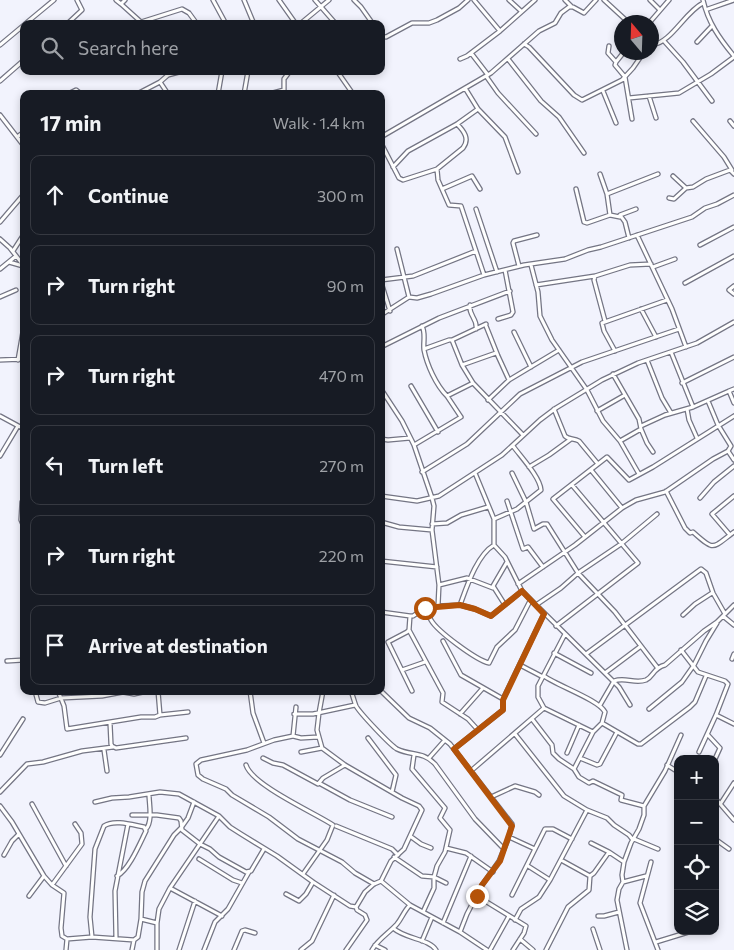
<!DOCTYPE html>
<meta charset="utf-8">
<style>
:root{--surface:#171b24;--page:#242831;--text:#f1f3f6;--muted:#9ea1a6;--line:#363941}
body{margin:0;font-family:Commissioner,sans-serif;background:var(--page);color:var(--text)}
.controls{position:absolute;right:15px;bottom:15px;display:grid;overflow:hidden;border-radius:10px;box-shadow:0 2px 8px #0003}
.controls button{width:45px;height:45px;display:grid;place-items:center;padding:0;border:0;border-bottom:1px solid var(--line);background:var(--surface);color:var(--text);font:25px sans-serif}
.compass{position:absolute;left:614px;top:15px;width:45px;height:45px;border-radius:50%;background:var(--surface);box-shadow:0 2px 8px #0003;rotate:341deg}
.stop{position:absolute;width:15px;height:15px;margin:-11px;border:4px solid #b45309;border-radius:50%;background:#fff}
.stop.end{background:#b45309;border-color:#fff;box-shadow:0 1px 5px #0008}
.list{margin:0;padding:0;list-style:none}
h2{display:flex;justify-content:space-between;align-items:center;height:65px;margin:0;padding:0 20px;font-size:21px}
h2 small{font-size:16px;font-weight:400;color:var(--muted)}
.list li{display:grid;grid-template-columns:32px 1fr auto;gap:15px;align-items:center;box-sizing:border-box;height:80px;margin:0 10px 10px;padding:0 10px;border:1px solid var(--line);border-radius:10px}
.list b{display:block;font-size:19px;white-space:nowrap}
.list em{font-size:16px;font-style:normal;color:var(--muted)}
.icon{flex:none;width:28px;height:28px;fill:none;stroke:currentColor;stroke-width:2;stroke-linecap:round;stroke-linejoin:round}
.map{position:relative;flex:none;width:734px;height:950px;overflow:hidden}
.search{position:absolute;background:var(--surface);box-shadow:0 2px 8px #0003;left:20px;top:20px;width:365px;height:55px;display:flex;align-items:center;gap:12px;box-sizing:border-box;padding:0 18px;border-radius:10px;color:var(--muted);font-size:19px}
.panel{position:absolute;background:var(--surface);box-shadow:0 2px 8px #0003;left:20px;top:90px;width:365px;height:605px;border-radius:10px}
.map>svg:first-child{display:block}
</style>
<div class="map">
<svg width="734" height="950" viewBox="0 0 734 950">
<rect width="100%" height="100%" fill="#f2f3fd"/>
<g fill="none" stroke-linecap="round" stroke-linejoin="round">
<g stroke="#747584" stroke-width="5.5">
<path id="minor" d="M116 0 121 4
M125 0 121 4 141 22 182 9 189 13 197 24
M213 0 226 24
M244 0 254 24
M279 0 296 24
M315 0 336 24
M354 0 361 7 373 24
M474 0 500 31
M509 0 521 11
M565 0 571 6
M604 0 628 22
M650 0 659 9
M703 0C708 22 719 38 734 56
M708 9 734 0
M650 22 669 0
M25 24 54 0
M67 24 82 10 77 0
M300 24 329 0
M381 36 386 37 412 23H429L437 20 459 8 468 0
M664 41 683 62 712 101
M697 42 712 26
M524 44 529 47 574 95 582 100 622 80 633 68 644 52
M0 45 24 25
M652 45C671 43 685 12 703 3
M609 46 608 53 616 62
M624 52 616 62 615 65 625 77 632 119
M471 53 488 75
M460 59 467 56 500 31 535 0
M508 59 541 101 559 117 584 153
M337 71 353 94
M486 76 498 93 536 134
M0 81 24 60
M160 82 168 94
M465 88 478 109 505 137 518 172
M603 91 616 123
M68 94 76 90 81 94
M137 94 160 82 168 75 183 71
M218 94 222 71
M244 94 248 71
M269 94 284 90V79L290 71
M649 96 656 118
M629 98 679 93 711 74 734 57
M0 115 24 146
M693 121 724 157 732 170
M730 121 734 126
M17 137 24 132
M381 137 491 73 539 31 555 23 561 13 569 7H573L584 13 596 0
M381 143 399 178 403 180 437 169 463 148C470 139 464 131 457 124
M393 167 408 151 457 124 478 109
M437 169 438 180 449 205 461 206 484 275
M600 174 607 194
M673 176 686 188
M442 189 472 176 480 189
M576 189 584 222 587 223 610 215
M669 198 674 199 686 188 693 187 706 179 730 170 734 174
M476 209 497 272
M620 217 610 215 607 194 658 174
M0 222 24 194
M637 235 672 309 686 347
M629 238 625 222 620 215 636 209
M0 239 10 248 24 266
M700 245 734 227
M13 251 24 234
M9 262 23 266
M531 265 538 292 540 316 552 340 587 390 603 421 620 441 639 474
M519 266 513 243 514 241 537 235
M653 267 675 259
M0 269 16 256
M381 280 413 276 476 251
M381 282 390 311
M685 283 734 256
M536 285 595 276
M734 286 729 290 734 294
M0 297 16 290
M409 297 417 298 431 294 484 275 524 265 565 259 588 250 601 247 692 217 705 208 717 204 734 195
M470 305C468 315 478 319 476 329
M641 309 656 337
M381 315 409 297 397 249
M498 319 511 315 513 312 505 270
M605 321 594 280 595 276 630 265 651 264
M422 326C426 333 423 342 424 350 427 365 436 385 447 396L473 383
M486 326 498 356 509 380
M514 332 531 367
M452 340 486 324
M381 347 439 318 510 291
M424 349 449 340H452L462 365 473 383 523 435
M615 351 604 331 602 323 667 300
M671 352 693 407
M0 360 24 359
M18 360 24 326
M647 360 662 398 671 413
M462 365 496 353
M613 374 639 419 641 429 620 441
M682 383 734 357
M411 386 438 432
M381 389 402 421 414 445 432 498 434 506 432 530 439 585 438 606 425 608 413 616H410L409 630 407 632 388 642 412 691
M734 389 729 391 734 403
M488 400 509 380 559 350
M554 409 565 436C569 440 574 438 579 441L598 464
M687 409 689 420 697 438
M597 411 625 395
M0 416 24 429
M641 426 665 415 693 407 729 391
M641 429 647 443 653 452
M381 439 388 440 410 438
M414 445 461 417 447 396
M728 451 734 460
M0 456 18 426
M529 467 549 455 571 439
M591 470 622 508
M422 472 467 444 520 394 582 362 679 329
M475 473 494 519V545L505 557 522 591 619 687 630 705
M512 473 526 502 534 529 543 524H547L578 573 615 612 657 667
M666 491 685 528 690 533 693 532C715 552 712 548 734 532
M381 496 417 501 439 496 502 455 540 420 556 408 602 380 638 363 697 343 734 322
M700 498 714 482 734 466
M507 501 523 549 528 547 543 567
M22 502 21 520 24 527
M494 519 517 509 541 490C540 477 521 457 513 446
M381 522 399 527 432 530
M432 524 447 523 461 515 488 507
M730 535 712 514 734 496
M585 537 553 499 607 457 629 480 653 467 734 416
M381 561 437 567
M518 584 575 545 622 508 636 500 665 492 713 459 728 451 731 446 718 425 708 401
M439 585 467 578 493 588
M460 605C467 586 477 555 494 545
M505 605 493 586 507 562
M536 605 561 588 578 573 621 544 657 514
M438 606 460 605 475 609 491 616 522 591
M427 608C428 612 429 616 431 620 437 631 476 660 489 663L497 647 515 630 530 601
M381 612 410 616
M683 615 695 604 712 593
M723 616 734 625
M556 626 638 563 572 485
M409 630 443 693 442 702 468 719 478 730
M565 634 538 686V697L544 708 593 732
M443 641 461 675 503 699
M681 650 698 672 725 681 728 684 716 715 699 752
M554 653 591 673
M586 654 701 569 706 573 713 593 725 614
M732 659 734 654
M7 661 24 660
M520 665 543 677
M402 670 425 662
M605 673 641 646
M544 676C558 686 599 700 605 712L602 723 593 732 574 769
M35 691 38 702 45 703 61 698 102 696 123 692 134 694 148 691
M58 691 64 706 67 729 141 717H155L160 715 188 712
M158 691 160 715
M250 691 253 713 264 743
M351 691C353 696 354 701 356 706 360 713 390 745 397 749 411 756 423 751 435 764L475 819 504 849
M381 691 409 718 430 728 450 744 512 824 509 837 499 861 482 885 467 914 460 932
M600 705 614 681C625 677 635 684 646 680 654 676 653 668 665 665L704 631 717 622 734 605
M296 707 293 736 301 738 318 737
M649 709 682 682 694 665 706 641 717 623
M294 714H313L355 705
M460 714 483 688
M716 715 734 724
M532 719 552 745 553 753 559 759 574 769 579 777 589 783 593 781 622 795 621 800 644 806
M110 723 111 744 112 746 116 748 186 738
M602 723 638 744H641L690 707 695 702 706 676
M515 734 564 796 587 810 607 818 614 825 629 835 633 840
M708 735 720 748 715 759
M293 736 274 740 247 750 201 760 196 764 198 775 203 779 226 789 232 795 269 817 298 839 342 862 355 873 374 884
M368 738 396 775 392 792
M454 749 503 710V699L544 614
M104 750 107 771
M301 752 322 748
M567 753 579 725
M0 755 23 719
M414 755 412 769 445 808 440 818 450 830 445 852 437 866 434 877V888L423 912
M263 758 273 763 283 765 318 784 323 778 345 765
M429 758 445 740
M580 758 597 765 600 764 617 732
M246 765C252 785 315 813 333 825L327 840 303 874
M667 765 678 772
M472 770 544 708
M319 783 350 800 392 817
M0 792 27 764 43 762 82 751 113 747
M491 797 515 786 535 792 539 795
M715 798 734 820
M95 802 112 798 129 797 160 792 179 794 219 816 230 827 241 834 277 856 313 882 350 906 356 907 365 892 374 884 381 881 391 861 404 849 422 810 419 806 402 798 345 765 322 748 317 730 319 713 323 691
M721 803 734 783
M32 804 66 866
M0 806 12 822 44 876 52 885 64 893 61 928 62 936 67 939 92 937 134 940
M132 815H157L179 818 181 821 182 830 200 844 210 849 219 857 246 872 251 871 264 849
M336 826 392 849 398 855
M146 829C153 821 149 804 149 794
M410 836 421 844 431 848
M509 837 535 849
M634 839 658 849
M715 839 729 849
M591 843 609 852
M446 848 466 853 493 872
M4 855 12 841 19 834
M394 857 422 876 434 877 446 883
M199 859 233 880 242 883
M561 860 590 876
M651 862 640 903 658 950
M528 866 550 880
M381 881 410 905 460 932 487 950
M623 882 646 876
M52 885 82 844 81 833 75 824
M170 888 222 916
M286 894 299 901 306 894 313 882
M512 895 545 829H553L572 839
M29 896 44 876
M477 896 526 926 524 933 513 950
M598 916H604L619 912
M141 919 157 923V950
M515 920 521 909 539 897 550 880 587 810
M157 923 159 909 170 888 219 816
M443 923 471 856
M393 928C405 939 430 939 436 950
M593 929 600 950
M92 937 90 917 95 849 104 826C114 819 133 825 144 827L146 831C140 843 129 870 117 876
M116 938 115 891 128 824
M520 939 533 950
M422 941 432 917
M656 942 692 931
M375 945 385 950
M66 950 67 939
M132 950 134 940 138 937 141 919 142 892 145 881 174 835 181 828 188 818 194 802
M179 950 195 901
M204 950 215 922 228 909 249 872
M234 950 242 931 245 930 255 933
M301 950 312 941 334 895
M346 950 367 920 365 915 357 910 356 907
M372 950C378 939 389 933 397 924 402 918 404 911 410 905
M490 950 509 916
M546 950 568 907 589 890 590 876 594 873 609 852 624 862
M627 950 617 900 619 889 623 882 622 875 624 862 631 843 639 829 644 815V806L665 771 681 735"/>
</g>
<use href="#minor" stroke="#fff" stroke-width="3"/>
</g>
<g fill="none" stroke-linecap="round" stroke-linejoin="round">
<path stroke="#b45309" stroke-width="6" d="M425 608 460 605 475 609 491 616 522 591 544 614 503 700V710L454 749 512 826 500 861 482 885 477 896"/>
</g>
</svg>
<div class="controls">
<button>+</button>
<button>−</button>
<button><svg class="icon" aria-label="locate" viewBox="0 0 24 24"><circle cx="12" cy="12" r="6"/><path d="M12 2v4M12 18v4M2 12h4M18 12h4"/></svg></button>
<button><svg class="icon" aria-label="layers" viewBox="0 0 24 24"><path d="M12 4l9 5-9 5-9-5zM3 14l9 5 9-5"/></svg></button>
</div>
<svg class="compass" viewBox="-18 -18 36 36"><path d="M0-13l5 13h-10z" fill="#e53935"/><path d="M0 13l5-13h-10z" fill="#9ea1a6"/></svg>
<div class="stop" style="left:425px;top:608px"></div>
<div class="stop end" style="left:477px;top:896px"></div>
<div class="search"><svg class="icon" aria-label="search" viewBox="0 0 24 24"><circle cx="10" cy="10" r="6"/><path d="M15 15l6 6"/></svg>Search here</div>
<section class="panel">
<h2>17 min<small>Walk · 1.4 km</small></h2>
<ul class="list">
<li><svg class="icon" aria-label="ahead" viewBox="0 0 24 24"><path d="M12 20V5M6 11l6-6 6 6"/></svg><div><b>Continue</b></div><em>300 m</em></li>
<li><svg class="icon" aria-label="right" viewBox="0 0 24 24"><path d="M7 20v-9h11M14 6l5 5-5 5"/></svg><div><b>Turn right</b></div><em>90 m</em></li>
<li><svg class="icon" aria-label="right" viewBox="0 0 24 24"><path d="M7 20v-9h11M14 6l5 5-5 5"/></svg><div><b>Turn right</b></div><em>470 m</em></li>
<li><svg class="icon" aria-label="left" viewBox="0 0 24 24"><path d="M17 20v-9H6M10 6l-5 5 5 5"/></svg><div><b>Turn left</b></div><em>270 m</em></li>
<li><svg class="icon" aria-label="right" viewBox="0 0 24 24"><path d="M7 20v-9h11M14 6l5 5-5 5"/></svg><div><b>Turn right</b></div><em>220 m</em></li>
<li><svg class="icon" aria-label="arrive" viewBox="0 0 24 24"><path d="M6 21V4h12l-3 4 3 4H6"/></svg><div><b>Arrive at destination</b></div></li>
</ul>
</section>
</div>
